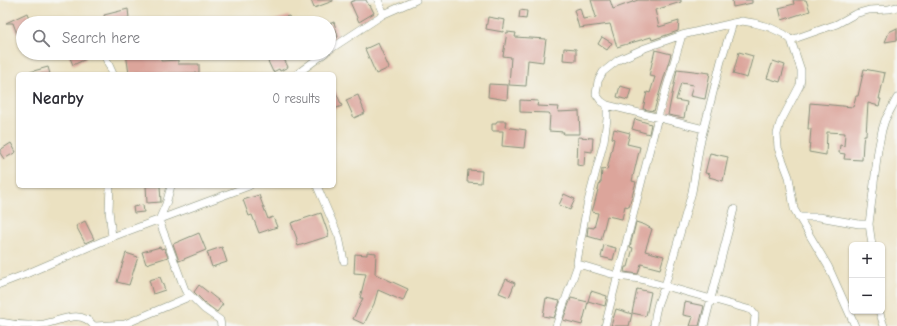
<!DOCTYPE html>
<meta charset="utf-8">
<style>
:root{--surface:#fff;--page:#f2f2f3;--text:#2b2b33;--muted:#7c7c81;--line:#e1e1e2}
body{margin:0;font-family:"Comic Neue",sans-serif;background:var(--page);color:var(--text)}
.controls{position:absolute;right:12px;bottom:12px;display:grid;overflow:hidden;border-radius:6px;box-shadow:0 1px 3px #0004}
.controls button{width:36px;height:36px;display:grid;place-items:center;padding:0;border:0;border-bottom:1px solid var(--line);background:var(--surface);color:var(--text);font:20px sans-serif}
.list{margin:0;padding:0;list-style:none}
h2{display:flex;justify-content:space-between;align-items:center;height:52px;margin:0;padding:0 16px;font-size:17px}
h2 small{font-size:13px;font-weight:400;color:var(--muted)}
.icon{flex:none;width:22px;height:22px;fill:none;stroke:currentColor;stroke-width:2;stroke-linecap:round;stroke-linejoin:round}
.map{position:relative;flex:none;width:897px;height:326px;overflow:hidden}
.search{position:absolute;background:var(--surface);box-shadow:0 1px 3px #0004;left:16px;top:16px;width:320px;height:44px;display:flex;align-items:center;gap:10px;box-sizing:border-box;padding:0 14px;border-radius:22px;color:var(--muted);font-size:15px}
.panel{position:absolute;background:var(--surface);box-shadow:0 1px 3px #0004;left:16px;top:72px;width:320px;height:116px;border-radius:6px}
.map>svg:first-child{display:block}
</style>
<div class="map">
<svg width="897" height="326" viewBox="0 0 897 326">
<rect width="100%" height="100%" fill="#f6f6f2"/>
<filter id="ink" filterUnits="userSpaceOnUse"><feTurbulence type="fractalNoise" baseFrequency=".025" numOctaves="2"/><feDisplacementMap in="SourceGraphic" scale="8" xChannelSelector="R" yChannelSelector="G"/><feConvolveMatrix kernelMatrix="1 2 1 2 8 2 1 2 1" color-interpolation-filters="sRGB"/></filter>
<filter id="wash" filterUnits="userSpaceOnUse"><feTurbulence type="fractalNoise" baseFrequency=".012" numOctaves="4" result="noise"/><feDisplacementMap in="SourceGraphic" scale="16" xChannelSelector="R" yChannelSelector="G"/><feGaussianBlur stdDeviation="0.9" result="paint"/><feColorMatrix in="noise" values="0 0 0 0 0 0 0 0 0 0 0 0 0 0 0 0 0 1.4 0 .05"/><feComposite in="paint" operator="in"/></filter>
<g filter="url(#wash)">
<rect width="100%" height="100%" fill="#ebe1c1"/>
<g id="blocks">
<path fill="#dca59b" d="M311 0H333V1L314 8Z
M356 0H366L369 6 370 5 374 13 359 22 350 2Z
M591 0H610L613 9 638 0H681V2L655 10 659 27 679 21 678 31 652 40 651 37 617 47 610 24 579 28 574 10 580 8 583 19 596 17Z
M732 0H752V3L733 7Z
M793 0H806L810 11 782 20 779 8 794 4Z
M128 9 129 18 119 19 120 23H106L104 15Z
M520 10 527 11 526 19 519 18Z
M27 13 31 23H23V32L17 34 13 23H6Z
M289 16 291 23H272L271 21Z
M488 17 505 20 503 32 486 29Z
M334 22 338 37 329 39V24Z
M897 28V40L885 42 889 32Z
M507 32 516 33 515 37 546 39 543 62 528 60 526 86 509 85 511 57 503 56Z
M602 37 612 43 607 50 598 44Z
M378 43 389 68 376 74 365 49Z
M564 48 576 49V61L563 60Z
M655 50 671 54 654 111 643 109 647 92 650 93 655 77 649 76Z
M739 52 753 56 747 78 733 74Z
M68 53H83L86 59 73 65Z
M126 53H161V61L178 60V64H199V73L129 74Z
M281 53 288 67 280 71 279 69 273 72 267 59Z
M773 61 785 65 780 82 767 78Z
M48 67 50 74H31L30 72Z
M677 69 710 73 705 99 690 96 693 85 681 83 676 100 687 102 684 118 668 115Z
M864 69 885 73 879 99H881L879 106 868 103 866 135H864L863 143 862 160 844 159 845 154 839 153 840 145 844 146 845 133 827 132 826 155 809 152 811 129H808L810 103 853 107 856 96H858Z
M489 84 508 85 507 100 488 97Z
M620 86 631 89 628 100 617 97Z
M334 88 342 106 334 109Z
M358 95 365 113 354 118 346 100Z
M520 100 538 101 537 106 559 107 558 112 579 111 580 134H563L564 132 549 131 550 114 549 113 520 112Z
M635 119 651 124 649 134 632 129Z
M497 121H506L505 127 526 130 524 148 502 146 503 131H492V124H496Z
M614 129 630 133 627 144 640 147 632 181 636 182 629 207 625 206 622 219 607 216 601 240 587 236 588 227 594 228 598 213 592 212 594 205 600 182H601L602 169 607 170 614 139 612 138Z
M578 137 593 138 592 152 585 151 584 166 577 165Z
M11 143 16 152 4 159 0 153V150Z
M710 153 728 157 723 181 709 177 710 174 705 173Z
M468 170 482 171 481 183 467 182Z
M146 186H160L161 202 147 203Z
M564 194 575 199 570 210 559 205Z
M259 195 268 219 273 217 277 227 259 233 252 215 249 216 243 200Z
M143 205 144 212 134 213 133 207Z
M321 213 329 236 298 246 296 240 297 239 291 223Z
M85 221 94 239 85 243 76 226Z
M636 222 645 225 652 229 645 251 664 256 660 269 641 264 638 274 624 272 625 267H628L633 248 630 247Z
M199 233 206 250 179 261 173 244Z
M604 245 616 248 613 260 601 257Z
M160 247 161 249 164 248 168 257 146 264 142 252Z
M222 247 227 262 212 267 207 252Z
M367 252 376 253 375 274 408 289 403 301 378 290 374 304 364 324 353 319 363 298H360L366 274 354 273 355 254 367 255Z
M126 253 138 257 129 285 117 282Z
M160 277 165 290 153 294 149 280Z
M506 279 515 283 509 297 499 293Z
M199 285 223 304 217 312 205 303 194 292Z
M637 289 651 292 646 316 632 313Z
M591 291 607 296 605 306 588 301Z
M546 298 560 301 554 318 543 316Z
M571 298 588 302 582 325 563 320Z
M685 302 704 306 699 326H690L693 317 683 315Z
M616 309 632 314 629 326H611Z"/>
</g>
</g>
<g filter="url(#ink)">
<use href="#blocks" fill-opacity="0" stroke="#858f7a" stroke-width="1"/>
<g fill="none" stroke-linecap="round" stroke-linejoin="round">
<g stroke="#858f7a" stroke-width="8">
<path id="minor" d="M378 0 384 14
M791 40 837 24 855 14 869 10 889 9 897 7
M329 50 384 14 416 0
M104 54 113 74
M297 74 325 53
M607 105V119L604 141 587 205 577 262 578 264 618 276 640 279 665 286 692 192 700 144 721 61 733 23
M704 129 607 105 601 101 596 94 598 81 603 72 618 60 645 48 682 35 742 21 754 23 769 27 784 34 791 40 801 70V77L800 85 780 123 777 134 778 148 789 177 794 209 828 266 855 326
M110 186 109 210 112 237
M171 186 166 204 159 220 185 290 204 309 220 320 221 326
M317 186 339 237 344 261
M798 217H819L859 224H869
M872 245 869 224 878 150 882 130 885 120 897 98
M0 284 26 274 112 237 249 186
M879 311 884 326
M0 322C14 325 29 326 44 324 61 321 80 308 94 326
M96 326 125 324 191 296
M556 326 578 264
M605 326 658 117 682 35
M654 326C655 310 658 301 665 286L751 310 755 315 754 326
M704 326 734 209"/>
</g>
<use href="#minor" stroke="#fff" stroke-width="7"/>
</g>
</g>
</svg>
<div class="controls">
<button>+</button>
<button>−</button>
</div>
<div class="search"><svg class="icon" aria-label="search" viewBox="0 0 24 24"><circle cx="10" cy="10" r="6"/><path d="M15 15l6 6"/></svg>Search here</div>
<section class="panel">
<h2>Nearby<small>0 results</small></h2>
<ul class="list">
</ul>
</section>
</div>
